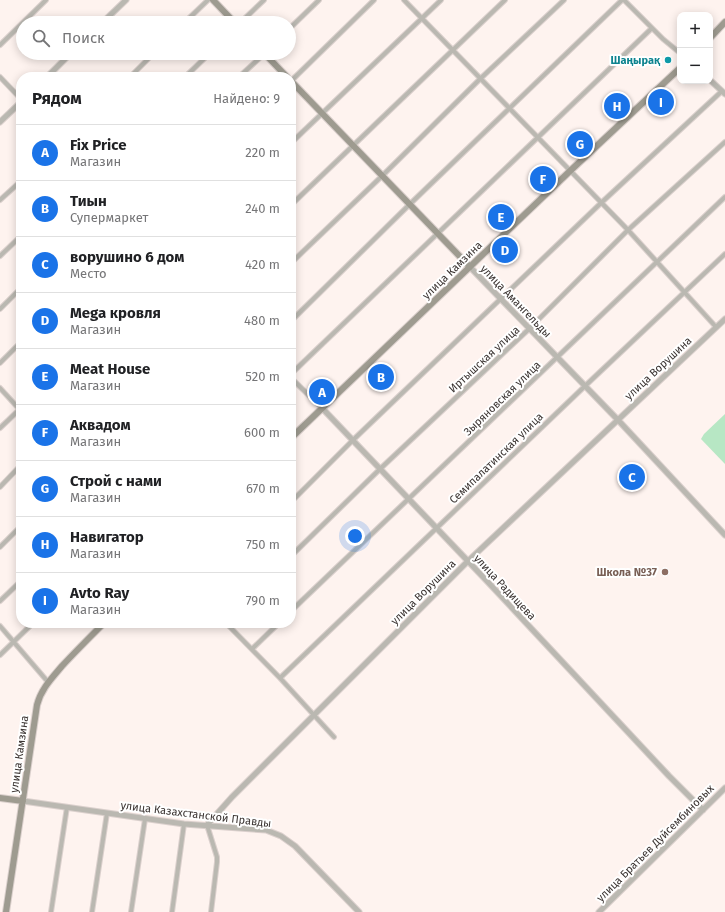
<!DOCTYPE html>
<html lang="ru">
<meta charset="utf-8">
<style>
:root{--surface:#fff;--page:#f6f6f6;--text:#202124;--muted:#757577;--line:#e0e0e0;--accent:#1a73e8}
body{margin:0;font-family:"Fira Sans",sans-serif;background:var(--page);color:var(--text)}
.controls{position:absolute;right:12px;top:12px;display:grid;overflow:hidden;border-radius:8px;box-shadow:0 2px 10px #0003}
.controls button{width:36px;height:36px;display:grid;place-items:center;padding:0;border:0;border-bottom:1px solid var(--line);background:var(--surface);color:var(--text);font:20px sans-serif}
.you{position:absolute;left:355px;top:536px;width:14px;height:14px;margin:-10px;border:3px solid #fff;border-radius:50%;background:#1a73e8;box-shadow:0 0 0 6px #1a73e833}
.badge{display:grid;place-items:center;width:26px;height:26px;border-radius:50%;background:var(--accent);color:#fff;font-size:13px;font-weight:700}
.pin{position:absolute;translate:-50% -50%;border:2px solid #fff;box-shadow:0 1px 4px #0006}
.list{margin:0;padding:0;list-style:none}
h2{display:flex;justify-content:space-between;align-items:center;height:52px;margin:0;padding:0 16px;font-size:17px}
h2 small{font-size:13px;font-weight:400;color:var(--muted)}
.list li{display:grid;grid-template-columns:26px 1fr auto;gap:12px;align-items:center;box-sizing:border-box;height:56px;padding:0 16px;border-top:1px solid var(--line)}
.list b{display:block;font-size:15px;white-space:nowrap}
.list p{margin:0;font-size:13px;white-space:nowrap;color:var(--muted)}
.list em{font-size:13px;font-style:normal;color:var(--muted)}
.icon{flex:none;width:22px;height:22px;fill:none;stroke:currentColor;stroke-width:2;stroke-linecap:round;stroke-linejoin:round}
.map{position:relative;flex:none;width:725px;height:912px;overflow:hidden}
.search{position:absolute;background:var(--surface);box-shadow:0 2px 10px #0003;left:16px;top:16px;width:280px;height:44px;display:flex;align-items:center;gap:10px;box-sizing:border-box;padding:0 14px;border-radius:22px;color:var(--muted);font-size:15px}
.panel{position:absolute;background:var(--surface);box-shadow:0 2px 10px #0003;left:16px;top:72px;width:280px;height:556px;border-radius:16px}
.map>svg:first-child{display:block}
</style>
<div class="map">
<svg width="725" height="912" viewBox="0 0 725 912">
<rect width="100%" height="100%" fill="#fef3ef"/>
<path fill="#b7e7c4" d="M725 414V464L701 439 704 434Z"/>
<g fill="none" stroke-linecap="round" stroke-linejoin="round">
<g stroke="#dbd0cd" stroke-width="6">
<path id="minor" d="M404 0 628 230 716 327
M624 0 663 39 680 53
M184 23 208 0
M240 23 264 0
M289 29 319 0
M0 45 46 0
M0 77 21 99
M130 77 154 53
M185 77 210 53
M239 77 265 53
M291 81 374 0
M291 143 441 0
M0 200 21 181
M291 205 505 0
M0 256 21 236
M291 263 382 176 480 79 564 0
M0 309 21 288
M291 321 410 204 622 0
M0 363 21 342
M291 374 652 28
M291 378 322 408
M0 388 21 411
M0 428 21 408
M0 487 21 465
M291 502 353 440 601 203 722 91
M0 547 21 526
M291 556 380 469 529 329 628 230 725 142
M0 601 21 581
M291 611 725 197
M226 623 280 678 334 737
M0 626 48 682
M252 649 279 623
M0 655 33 623
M280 678 585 386 725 254
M207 825 217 857V862L211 912
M51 912 67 807
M92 912 107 813
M131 912 145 819
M172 912 184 824"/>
</g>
<g stroke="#dbd0cd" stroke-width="7">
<path id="tertiary" d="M102 23 126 0
M47 77 71 53
M710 80 725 94
M0 122 21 102
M470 267 618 420 725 535
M322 408 486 580 669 776 703 810
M23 801 184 824 266 830 281 836 295 846 359 912
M207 825 232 797 467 562 725 319
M599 912 725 788"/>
</g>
<g stroke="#dbd0cd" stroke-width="8">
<path id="secondary" d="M213 0 235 23
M710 38 725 22
M264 53 287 77
M291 81 470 267
M291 438 570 171 680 68
M0 798 23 801
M6 912 37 705C41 689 52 678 62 666 76 651 90 637 104 623"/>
</g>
<use href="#minor" stroke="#bab8b1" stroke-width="4"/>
<use href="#tertiary" stroke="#bab8b1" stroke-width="5"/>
<use href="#secondary" stroke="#9e9b90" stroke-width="6"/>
</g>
<circle fill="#0f9aa8" stroke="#fff" stroke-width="1.5" cx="668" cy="60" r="4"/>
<circle fill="#8d6e63" stroke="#fff" stroke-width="1.5" cx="665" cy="572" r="4"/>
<g text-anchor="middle" stroke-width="4" stroke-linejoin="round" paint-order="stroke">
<g font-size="11" font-weight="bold" fill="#0d838f" stroke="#fff" text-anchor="end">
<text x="660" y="64">Шаңырақ</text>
</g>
<g font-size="11" fill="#3a3331" stroke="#fff">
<text transform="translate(452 270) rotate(-44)" y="4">улица Камзина</text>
<text transform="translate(516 301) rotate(46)" y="4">улица Амангельды</text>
<text transform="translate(484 359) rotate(-43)" y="4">Иртышская улица</text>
<text transform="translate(658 368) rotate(-43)" y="4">улица Ворушина</text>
<text transform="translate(502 398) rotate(-44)" y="4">Зыряновская улица</text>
<text transform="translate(496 458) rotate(-44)" y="4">Семипалатинская улица</text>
<text transform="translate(505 587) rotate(47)" y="4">улица Радищева</text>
<text transform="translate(423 592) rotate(-45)" y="4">улица Ворушина</text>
<text transform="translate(19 754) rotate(-82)" y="4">улица Камзина</text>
<text transform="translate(196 814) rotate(7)" y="4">улица Казахстанской Правды</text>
<text transform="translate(655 843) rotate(-45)" y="4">улица Братьев Дуйсембиновых</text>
</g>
<g font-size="11" font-weight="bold" fill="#785e54" stroke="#fff" text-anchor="end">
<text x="657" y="576">Школа №37</text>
</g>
</g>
</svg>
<div class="controls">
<button>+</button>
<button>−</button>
</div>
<div class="you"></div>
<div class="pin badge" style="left:322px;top:392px">A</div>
<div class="pin badge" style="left:381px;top:377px">B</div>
<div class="pin badge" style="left:632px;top:477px">C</div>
<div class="pin badge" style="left:505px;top:250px">D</div>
<div class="pin badge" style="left:501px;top:217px">E</div>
<div class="pin badge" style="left:543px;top:179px">F</div>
<div class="pin badge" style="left:580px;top:144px">G</div>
<div class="pin badge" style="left:617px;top:106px">H</div>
<div class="pin badge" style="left:661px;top:102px">I</div>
<div class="search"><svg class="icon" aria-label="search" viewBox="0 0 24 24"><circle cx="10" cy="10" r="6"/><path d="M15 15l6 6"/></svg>Поиск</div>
<section class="panel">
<h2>Рядом<small>Найдено: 9</small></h2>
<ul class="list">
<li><span class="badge">A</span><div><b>Fix Price</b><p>Магазин</p></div><em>220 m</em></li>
<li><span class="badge">B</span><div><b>Тиын</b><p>Супермаркет</p></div><em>240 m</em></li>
<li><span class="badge">C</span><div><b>ворушино 6 дом</b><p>Место</p></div><em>420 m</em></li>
<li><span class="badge">D</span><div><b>Mega кровля</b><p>Магазин</p></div><em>480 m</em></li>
<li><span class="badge">E</span><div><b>Meat House</b><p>Магазин</p></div><em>520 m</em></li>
<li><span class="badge">F</span><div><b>Аквадом</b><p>Магазин</p></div><em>600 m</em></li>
<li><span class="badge">G</span><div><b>Строй с нами</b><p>Магазин</p></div><em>670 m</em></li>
<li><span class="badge">H</span><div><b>Навигатор</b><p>Магазин</p></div><em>750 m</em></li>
<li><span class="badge">I</span><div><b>Avto Ray</b><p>Магазин</p></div><em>790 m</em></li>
</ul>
</section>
</div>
